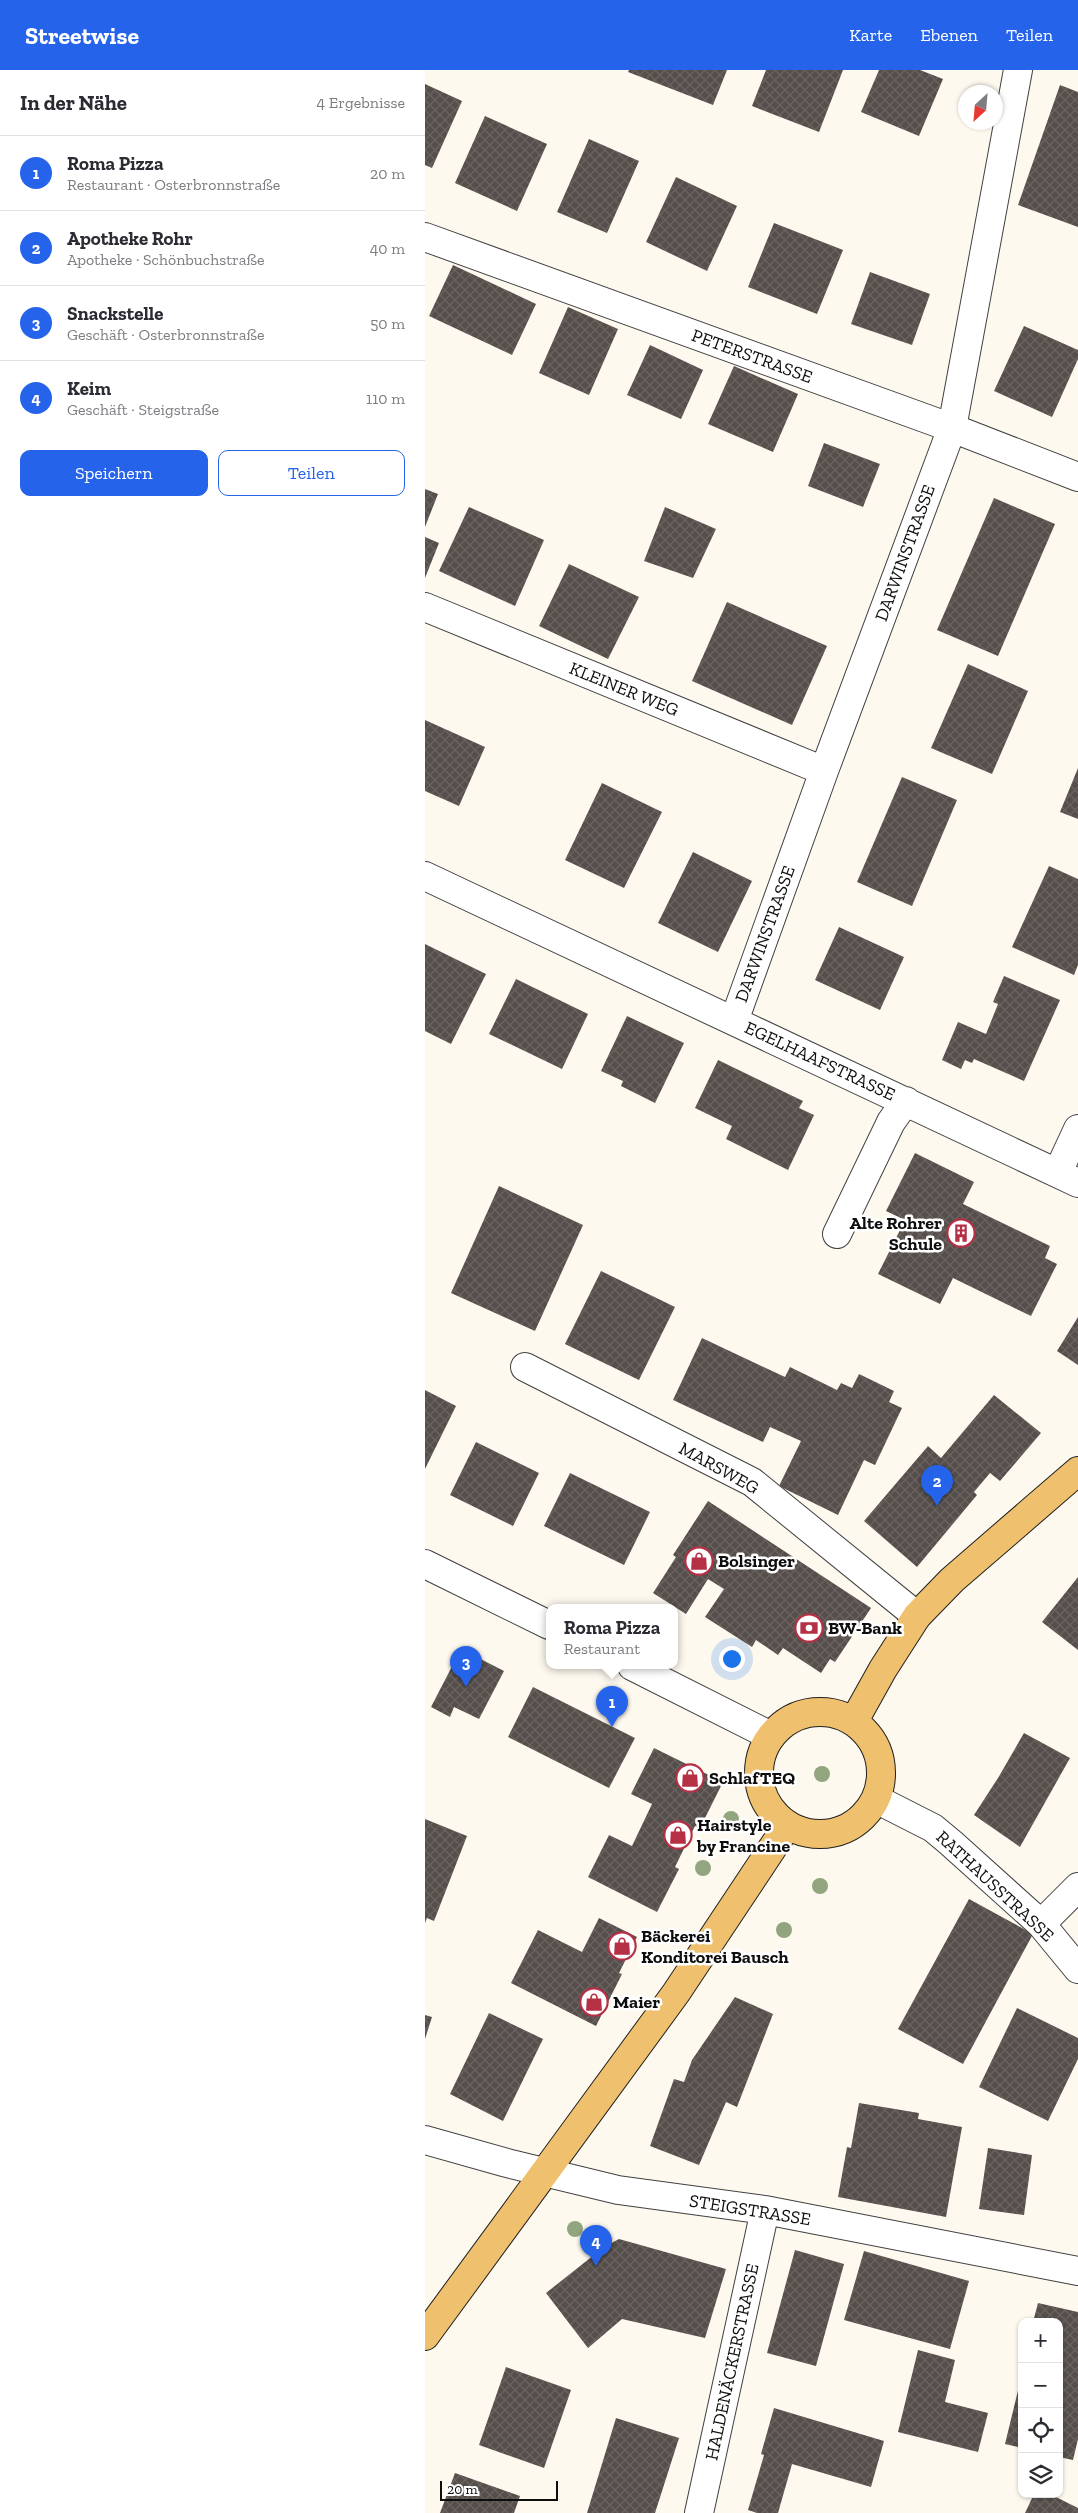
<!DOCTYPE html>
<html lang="de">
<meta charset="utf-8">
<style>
:root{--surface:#fff;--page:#f2f2f3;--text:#2b2b33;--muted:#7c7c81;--line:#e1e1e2;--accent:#2563eb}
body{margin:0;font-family:"Zilla Slab",serif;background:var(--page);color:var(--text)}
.controls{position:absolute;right:15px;bottom:15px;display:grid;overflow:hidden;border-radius:10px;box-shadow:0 1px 4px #0004}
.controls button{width:45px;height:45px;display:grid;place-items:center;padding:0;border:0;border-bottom:1px solid var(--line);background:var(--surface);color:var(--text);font:25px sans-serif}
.compass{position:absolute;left:533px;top:15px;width:45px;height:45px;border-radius:50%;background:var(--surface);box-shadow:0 1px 4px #0004;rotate:206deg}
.scale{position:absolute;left:15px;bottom:12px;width:118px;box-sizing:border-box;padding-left:5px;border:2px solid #0e0e0e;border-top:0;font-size:14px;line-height:18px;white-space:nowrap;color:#0e0e0e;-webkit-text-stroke:4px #fff;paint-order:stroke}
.you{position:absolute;left:306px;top:1588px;width:18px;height:18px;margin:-12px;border:4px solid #fff;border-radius:50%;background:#1a73e8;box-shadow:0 0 0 8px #1a73e833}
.badge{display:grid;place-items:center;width:32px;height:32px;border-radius:50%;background:var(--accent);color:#fff;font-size:16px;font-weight:700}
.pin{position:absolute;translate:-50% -41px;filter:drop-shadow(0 1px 2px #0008)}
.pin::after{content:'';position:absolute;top:26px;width:18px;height:15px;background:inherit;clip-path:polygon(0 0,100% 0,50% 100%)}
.popup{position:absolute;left:121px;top:1534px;width:132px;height:65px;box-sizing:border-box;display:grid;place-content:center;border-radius:10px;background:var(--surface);filter:drop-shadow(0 1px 4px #0005);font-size:16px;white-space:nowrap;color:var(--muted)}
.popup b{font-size:19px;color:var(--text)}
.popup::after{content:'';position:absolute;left:50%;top:100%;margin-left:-10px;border:10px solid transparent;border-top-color:var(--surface)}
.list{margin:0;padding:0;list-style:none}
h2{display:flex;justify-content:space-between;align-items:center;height:65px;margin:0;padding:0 20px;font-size:21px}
h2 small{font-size:16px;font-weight:400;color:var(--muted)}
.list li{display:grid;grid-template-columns:32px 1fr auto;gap:15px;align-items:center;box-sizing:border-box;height:75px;padding:0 20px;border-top:1px solid var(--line)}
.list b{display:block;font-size:19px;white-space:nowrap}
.list p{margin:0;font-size:16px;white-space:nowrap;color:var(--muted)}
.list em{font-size:16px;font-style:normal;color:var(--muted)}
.actions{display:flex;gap:10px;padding:15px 20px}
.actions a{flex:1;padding:11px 0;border:1px solid var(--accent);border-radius:10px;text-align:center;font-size:18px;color:var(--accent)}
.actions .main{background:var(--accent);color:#fff}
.icon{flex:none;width:28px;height:28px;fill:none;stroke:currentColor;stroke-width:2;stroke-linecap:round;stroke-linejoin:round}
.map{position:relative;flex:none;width:653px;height:2443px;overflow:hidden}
header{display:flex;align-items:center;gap:30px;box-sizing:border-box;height:70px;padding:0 25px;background:var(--accent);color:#fff}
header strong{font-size:24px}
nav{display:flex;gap:28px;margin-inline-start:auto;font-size:18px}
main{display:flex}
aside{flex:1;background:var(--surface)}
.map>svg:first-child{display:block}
</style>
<header>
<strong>Streetwise</strong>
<nav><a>Karte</a><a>Ebenen</a><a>Teilen</a></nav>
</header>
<main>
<aside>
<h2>In der Nähe<small>4 Ergebnisse</small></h2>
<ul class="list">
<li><span class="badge">1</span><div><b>Roma Pizza</b><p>Restaurant · Osterbronnstraße</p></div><em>20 m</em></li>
<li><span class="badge">2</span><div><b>Apotheke Rohr</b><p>Apotheke · Schönbuchstraße</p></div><em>40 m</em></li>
<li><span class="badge">3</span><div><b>Snackstelle</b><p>Geschäft · Osterbronnstraße</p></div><em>50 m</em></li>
<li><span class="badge">4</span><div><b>Keim</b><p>Geschäft · Steigstraße</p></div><em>110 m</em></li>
</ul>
<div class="actions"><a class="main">Speichern</a><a>Teilen</a></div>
</aside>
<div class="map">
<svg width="653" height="2443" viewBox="0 0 653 2443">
<defs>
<pattern id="building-cross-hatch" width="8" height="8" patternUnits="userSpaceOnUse" patternTransform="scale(1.25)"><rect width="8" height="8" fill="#564e4b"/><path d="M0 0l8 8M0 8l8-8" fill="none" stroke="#696361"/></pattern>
</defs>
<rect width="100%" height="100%" fill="#fef9ef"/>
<path fill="url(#building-cross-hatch)" d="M204 0H302L288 35 203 2Z
M341 0H418L394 62 327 36Z
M454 0H495L518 9 494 66 436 42Z
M0 14 37 31 7 98 0 95Z
M635 15 653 22V157L593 135Z
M60 46 122 74 92 141 30 113Z
M164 69 214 91 182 163 132 142Z
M251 107 312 136 282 201 221 172Z
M349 153 418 180 392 244 323 217Z
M28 195 111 234 87 285 4 246Z
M445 202 505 224 487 275 426 254Z
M143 237 193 259 164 325 114 303Z
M599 256 653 280V289L627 347 569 321Z
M225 275 278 300 256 349 202 325Z
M309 296 373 324 348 382 283 354Z
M399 373 455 394 438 437 383 416Z
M0 419 13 424 0 457Z
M569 428 630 454 573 586 512 560Z
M44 437 119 470 90 536 14 501Z
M240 437 291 459 268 508 219 491Z
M0 467 14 473 0 508Z
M144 494 214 527 183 589 114 556Z
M302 532 402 576 367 655 267 611Z
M543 594 603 621 567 704 506 678Z
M0 650 60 677 34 736 0 721Z
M653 698V749L635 742Z
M477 707 532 730 487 836 432 812Z
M177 713 237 742 199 818 140 790Z
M268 782 327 811 293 882 233 853Z
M624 796 653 809V895L649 905 587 877Z
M414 857 479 887 455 940 390 910Z
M0 874 61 904 26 974 0 961Z
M579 906 635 930 599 1011 549 989 547 993 540 990 536 999 517 990 533 952 561 964 573 934 568 932Z
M91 909 163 944 137 999 64 964Z
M202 946 259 973 230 1033 196 1016 198 1011 176 1001Z
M293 990 378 1031 374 1038 389 1045 363 1100 301 1069 307 1056 270 1038Z
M490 1083 549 1112 538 1134 625 1176 620 1188 632 1194 606 1246 528 1208 515 1234 453 1204 480 1150 461 1141Z
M74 1116 158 1155 110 1261 26 1223Z
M176 1201 250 1237 214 1310 140 1274Z
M653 1247V1295L632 1281Z
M277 1268 360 1307 365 1297 412 1320 416 1313 427 1318 434 1304 469 1321 464 1332 477 1338 450 1395 439 1390 413 1445 354 1416 376 1371 345 1357 338 1372 248 1330Z
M0 1320 31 1336 0 1399Z
M569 1325 616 1363 575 1411 565 1403 549 1422 552 1425 492 1497 439 1451 503 1376 516 1388Z
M51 1372 114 1403 88 1456 25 1425Z
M145 1403 225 1442 199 1495 119 1456Z
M283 1431 446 1538 410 1592 405 1589 396 1603 358 1578 353 1585 331 1570 327 1577 280 1547 299 1519 283 1509 261 1544 228 1523 251 1487 248 1485Z
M653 1507V1580L617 1552Z
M36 1579 79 1601 54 1649 29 1637 25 1647 6 1637Z
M108 1617 210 1668 184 1718 83 1667Z
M599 1663 645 1688 595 1777 549 1745 573 1708Z
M229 1678 298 1712 275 1758 270 1756 250 1797 254 1799 232 1842 163 1807 184 1765 207 1776 227 1734 206 1724Z
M0 1749 42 1766 9 1851 2 1848 0 1853Z
M544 1829 608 1864 538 1994 473 1959Z
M174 1848 212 1867 194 1903 197 1904 171 1956 86 1913 113 1860 157 1882Z
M310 1927 348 1944 312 2037 301 2032 274 2095 225 2076 249 2009 259 2012 267 1990Z
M592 1938 653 1968V1989L623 2051 554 2017Z
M64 1943 118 1969 78 2051 25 2024Z
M0 1945 7 1947 0 1969Z
M434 2033 494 2043 493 2049 537 2057 521 2147 413 2127 422 2077 426 2078Z
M563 2078 607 2085 599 2145 554 2139Z
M194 2169 301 2199 280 2268 197 2249 163 2278 121 2223 179 2177Z
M370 2180 419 2194 391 2296 342 2283Z
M439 2181 544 2211 525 2279 419 2250Z
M613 2233 653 2242V2369L648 2390 634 2387V2252H608Z
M493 2280 530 2290 520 2332 563 2343 553 2382 473 2362Z
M81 2297 146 2320 119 2398 54 2375Z
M597 2304V2378L580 2374Z
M349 2338 459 2371 446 2417 367 2394 353 2443H332L323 2440 339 2385 336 2384Z
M191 2348 254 2368 230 2443H162Z
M30 2403 95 2426 89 2443H15Z
M609 2424H625L653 2438V2443H600Z"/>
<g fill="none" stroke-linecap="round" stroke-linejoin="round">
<g stroke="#414141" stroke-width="30">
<path id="minor" d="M0 167 527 358 653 407
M0 537 399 701
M0 806 653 1113
M309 951 399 701 527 358 593 0
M633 1102 653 1059
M412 1164 466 1052 481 1031
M100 1297 327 1412 492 1546
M0 1494 124 1555
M207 1596 346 1666
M451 1729 508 1758 526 1773 616 1854 653 1899
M616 1854 653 1817
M0 2070 82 2093 193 2120 340 2140 653 2201
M274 2443 340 2140"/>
</g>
<g stroke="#1f1f1f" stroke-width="30">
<path id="major" d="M334 1703a61 61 0 1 1 122 0a61 61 0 1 1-122 0Z
M429 1651 458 1599 492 1546 527 1510 653 1401
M0 2266 251 1923 362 1756"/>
</g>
<use href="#minor" stroke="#fff" stroke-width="28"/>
<use href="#major" stroke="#efc16e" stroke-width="28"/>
</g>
<g fill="#91a57e">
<circle cx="397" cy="1704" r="8"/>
<circle cx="306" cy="1749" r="8"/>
<circle cx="278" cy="1798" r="8"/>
<circle cx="395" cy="1816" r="8"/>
<circle cx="359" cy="1860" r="8"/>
<circle cx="150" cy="2159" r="8"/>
</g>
<defs>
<g id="building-ring" transform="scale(1.4375)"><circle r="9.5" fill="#fff" stroke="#b52f45" stroke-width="1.5"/><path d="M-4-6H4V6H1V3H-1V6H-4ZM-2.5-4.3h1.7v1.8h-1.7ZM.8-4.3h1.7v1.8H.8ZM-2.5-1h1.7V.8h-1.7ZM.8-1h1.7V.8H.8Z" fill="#b52f45"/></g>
<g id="shop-ring" transform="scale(1.4375)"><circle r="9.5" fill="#fff" stroke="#b52f45" stroke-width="1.5"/><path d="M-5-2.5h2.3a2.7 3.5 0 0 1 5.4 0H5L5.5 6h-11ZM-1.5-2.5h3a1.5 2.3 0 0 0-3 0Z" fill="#b52f45"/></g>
<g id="bank-ring" transform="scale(1.4375)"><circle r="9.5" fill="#fff" stroke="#b52f45" stroke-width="1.5"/><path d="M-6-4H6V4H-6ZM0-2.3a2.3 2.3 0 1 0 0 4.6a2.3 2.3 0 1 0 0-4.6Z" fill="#b52f45"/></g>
</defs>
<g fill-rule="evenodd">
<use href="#building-ring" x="536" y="1163"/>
<use href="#shop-ring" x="274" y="1491"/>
<use href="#bank-ring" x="384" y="1558"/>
<use href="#shop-ring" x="265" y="1708"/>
<use href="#shop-ring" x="253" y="1765"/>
<use href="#shop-ring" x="197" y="1876"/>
<use href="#shop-ring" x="169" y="1932"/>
</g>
<g text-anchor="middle" stroke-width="5" stroke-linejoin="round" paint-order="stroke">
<g font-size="18" fill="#0e0e0e" stroke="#fff">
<text transform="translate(327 286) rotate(20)" y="6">PETERSTRASSE</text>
<text transform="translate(480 483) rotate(-70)" y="6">DARWINSTRASSE</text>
<text transform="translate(199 619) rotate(22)" y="6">KLEINER WEG</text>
<text transform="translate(340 864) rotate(-70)" y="6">DARWINSTRASSE</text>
<text transform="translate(395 991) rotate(25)" y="6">EGELHAAFSTRASSE</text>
<text transform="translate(294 1398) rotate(29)" y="6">MARSWEG</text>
<text transform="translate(570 1816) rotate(43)" y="6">RATHAUSSTRASSE</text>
<text transform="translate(325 2140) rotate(9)" y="6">STEIGSTRASSE</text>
<text transform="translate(307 2292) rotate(-78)" y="6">HALDENÄCKERSTRASSE</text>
</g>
<g font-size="18" font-weight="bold" fill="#0e0e0e" stroke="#fff" text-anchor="start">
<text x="517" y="1159" text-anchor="end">Alte Rohrer<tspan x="517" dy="21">Schule</tspan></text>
<text x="293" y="1497">Bolsinger</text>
<text x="403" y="1564">BW-Bank</text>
<text x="284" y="1714">SchlafTEQ</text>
<text x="272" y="1761">Hairstyle<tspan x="272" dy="21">by Francine</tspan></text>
<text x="216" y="1872">Bäckerei<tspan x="216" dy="21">Konditorei Bausch</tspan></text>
<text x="188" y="1938">Maier</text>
</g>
</g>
</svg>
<div class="controls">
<button>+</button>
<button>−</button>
<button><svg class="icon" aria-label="locate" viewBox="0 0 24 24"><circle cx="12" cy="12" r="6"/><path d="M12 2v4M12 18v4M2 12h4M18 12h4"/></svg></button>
<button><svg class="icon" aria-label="layers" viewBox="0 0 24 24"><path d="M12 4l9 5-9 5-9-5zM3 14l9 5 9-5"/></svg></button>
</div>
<svg class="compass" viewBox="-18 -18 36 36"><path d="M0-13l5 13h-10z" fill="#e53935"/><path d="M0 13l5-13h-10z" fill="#7c7c81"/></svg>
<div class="scale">20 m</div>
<div class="you"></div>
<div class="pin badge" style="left:187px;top:1657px">1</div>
<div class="popup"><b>Roma Pizza</b>Restaurant</div>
<div class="pin badge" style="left:512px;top:1436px">2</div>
<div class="pin badge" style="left:41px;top:1617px">3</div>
<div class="pin badge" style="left:171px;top:2196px">4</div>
</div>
</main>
